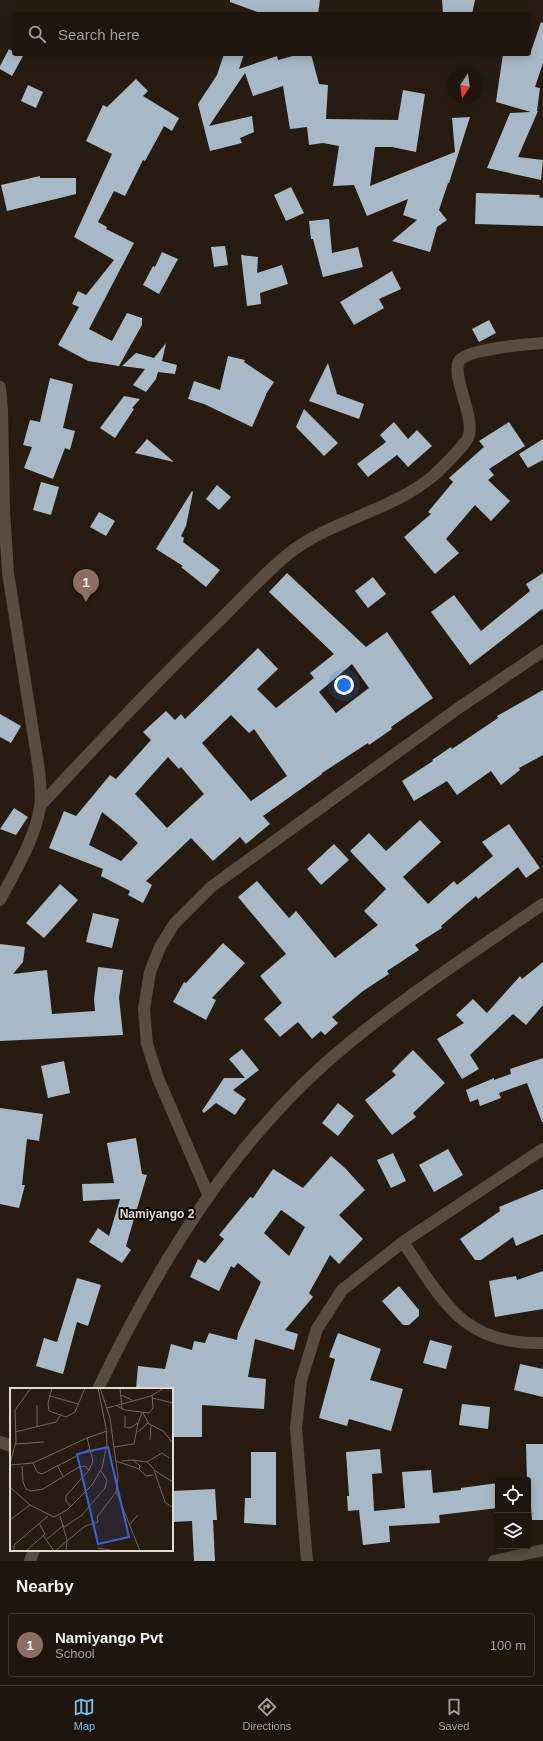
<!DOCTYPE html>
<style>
:root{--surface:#1e150c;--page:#261e15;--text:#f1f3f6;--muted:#a19f9d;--line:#3c342d;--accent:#76c0f6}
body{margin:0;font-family:Helvetica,sans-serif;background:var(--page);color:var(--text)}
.controls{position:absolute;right:12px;bottom:12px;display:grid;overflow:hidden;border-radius:4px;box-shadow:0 2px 10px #0003}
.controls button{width:36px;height:36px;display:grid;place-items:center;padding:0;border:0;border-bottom:1px solid var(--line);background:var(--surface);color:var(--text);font:20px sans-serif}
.compass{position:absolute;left:447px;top:68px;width:36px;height:36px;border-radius:50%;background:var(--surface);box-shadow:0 2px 10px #0003;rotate:193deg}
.you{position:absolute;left:344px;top:685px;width:14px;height:14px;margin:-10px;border:3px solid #fff;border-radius:50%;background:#1a73e8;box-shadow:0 0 0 6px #1a73e833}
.badge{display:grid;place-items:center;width:26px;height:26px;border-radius:50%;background:var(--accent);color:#fff;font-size:13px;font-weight:700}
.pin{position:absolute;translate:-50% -33px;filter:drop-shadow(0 1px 2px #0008)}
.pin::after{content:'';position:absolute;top:21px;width:14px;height:12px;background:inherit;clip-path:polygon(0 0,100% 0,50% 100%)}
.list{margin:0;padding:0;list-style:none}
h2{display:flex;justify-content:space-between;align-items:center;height:52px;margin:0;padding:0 16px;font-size:17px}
h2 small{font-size:13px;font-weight:400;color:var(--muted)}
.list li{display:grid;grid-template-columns:26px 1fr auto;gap:12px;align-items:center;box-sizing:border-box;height:64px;margin:0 8px 8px;padding:0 8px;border:1px solid var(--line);border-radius:4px}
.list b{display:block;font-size:15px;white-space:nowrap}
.list p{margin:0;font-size:13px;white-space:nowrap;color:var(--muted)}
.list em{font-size:13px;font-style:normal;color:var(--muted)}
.icon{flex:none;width:22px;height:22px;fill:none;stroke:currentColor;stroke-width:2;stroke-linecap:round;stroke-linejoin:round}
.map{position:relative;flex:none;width:543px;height:1561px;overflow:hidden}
.search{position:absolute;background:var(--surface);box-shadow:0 2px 10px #0003;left:12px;right:12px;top:12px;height:44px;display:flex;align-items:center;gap:10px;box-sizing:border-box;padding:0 14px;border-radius:4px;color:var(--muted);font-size:15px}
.sheet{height:124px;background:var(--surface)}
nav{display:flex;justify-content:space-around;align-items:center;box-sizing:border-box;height:56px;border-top:1px solid var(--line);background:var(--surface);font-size:11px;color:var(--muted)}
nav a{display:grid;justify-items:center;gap:2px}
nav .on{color:var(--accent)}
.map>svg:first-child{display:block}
</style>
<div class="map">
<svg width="543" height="1561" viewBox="0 0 543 1561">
<rect width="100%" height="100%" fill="#281c10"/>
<path fill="#a7b9c7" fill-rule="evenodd" d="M230 0H320L318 14H263L230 2Z
M442 0H475L472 14H443Z
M541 22 543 23V63L535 87 540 88 537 111H538L518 157 543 160 541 180 487 168 510 113 531 112 496 102 503 54H530Z
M9 49 14 52V54L23 56 12 76 0 69V66Z
M224 54H244L239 69 277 56 278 60 300 54H311L319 84 328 85 326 119 398 120 403 90 425 94 416 152 392 147H375L370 186 455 152 452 118 470 117 449 183H448L439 210 447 220 437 227 430 252 392 241 417 220 403 215 408 199 367 216 354 185 333 186 339 146 323 143 309 145 307 127 290 129 283 86 253 96 245 73 209 126 252 116 254 132 240 138 242 143 210 151 198 104 217 75Z
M136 79 148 91 143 96 179 118 172 131 164 126 145 161 143 160 125 196 114 191 98 222 107 227 106 229 134 243 89 329 112 341 127 313 142 318V325L119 366 88 361 58 345 79 307 72 304 78 291 86 295 114 260 74 237 112 154 86 141 103 105 107 107Z
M28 85 43 92 36 108 21 101Z
M40 176V178H76V194L7 211 1 185Z
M291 187 304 213 286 221 274 195Z
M476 193 540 195 539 197 543 198V226L475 224Z
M329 219 332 253 358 247 363 267 323 277 313 239H311L309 221Z
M225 246 228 265 214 267 211 247Z
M162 252 178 259 159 294 143 285 153 266 155 267Z
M241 255 258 257 257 273 282 265 288 284 260 293 261 304 247 306Z
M392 271 401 289 379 299 384 308 354 325 340 302Z
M489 320 496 333 479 342 472 329Z
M166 343 162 361 177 365 175 374 158 372 156 379 146 392 133 385 145 369 122 366 136 353 154 358Z
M228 356 245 360 244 362 274 382 266 394V395L252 427 204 404 188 399 194 381 220 390Z
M328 363 337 394 364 404 359 419 309 401Z
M50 378 73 384 63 428 75 431 70 450 65 448 53 479 24 468 32 447 23 445 30 420 40 422Z
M124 396 140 399 132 408 134 409 115 438 100 428Z
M304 409 338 443 324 456 296 427Z
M394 422 408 439 417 430 432 446 408 467 397 455 368 477 357 464 386 442 380 435Z
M509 422 525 446 489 469 494 475 488 480 510 501 491 521 475 505 446 539 459 553 435 574 404 537 431 514 428 512 453 482 449 478 484 447 479 441Z
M147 439 174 462 135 453Z
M543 439V460L528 468 519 454Z
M41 482 59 487 51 515 33 510Z
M217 485 231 497 219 510 206 499Z
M192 491 193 492 186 526 181 536 184 538 183 542 220 570 206 587 181 567 183 566 156 549Z
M99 512 115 521 106 536 90 527Z
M287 573 366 647 387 632 433 698 391 727 392 729 369 745 368 743 322 773V774L263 816 270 824 246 844 240 837 213 861 191 838 146 881 152 885 143 903 128 895 130 891 101 876 103 869 49 848 64 811 76 816 110 775 116 779 151 740 143 732 166 711 175 720 181 714 185 719 258 648 278 669 257 689 276 708 314 678 310 673 334 654 269 592ZM352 664 369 688 336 713 319 692ZM231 715 249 733 254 729 287 776 251 801 202 743ZM168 757 179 769 181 767 204 794 167 828 135 794ZM102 812 122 828 138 843 121 861 89 845Z
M543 573V611L542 609 470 665 431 612 454 595 481 631 530 591 526 584Z
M373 577 386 594 368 608 355 591Z
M543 690V755L519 768 520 770 501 785 491 771 457 795 447 781 414 801 402 781 433 761 432 760 451 747 452 749 498 718 497 716Z
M0 714 21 726 11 743 0 737Z
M14 808 28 817 16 835 0 829Z
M420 820 441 842 403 877 428 904 454 881 457 885 493 856 482 842 509 824 540 868 526 878 518 867 478 899 476 896 441 926 442 928 415 945 419 950 387 971 389 974 363 991 332 1017 338 1023 325 1035 321 1031 312 1039 298 1022 280 1037 264 1019 282 1003 260 976 286 954 238 897 257 881 289 918 296 911 335 958 378 925 364 911 386 889 350 851 369 833 386 851Z
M334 844 349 860 321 885 307 869Z
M60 884 78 900 44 938 26 923Z
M93 913 119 919 112 948 86 942Z
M223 943 245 963 212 998 216 1000 206 1020 173 1002 184 982 186 983Z
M0 944 25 947 23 962 13 974 47 970 52 1014 95 1011 94 999 98 967 123 970 119 998 123 1035 0 1041Z
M543 962V1005L526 1025 513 1014 470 1055 479 1069 462 1079 437 1039 464 1023 456 1015 473 999 487 1013 520 976 522 979Z
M242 1049 259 1070 233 1090 246 1099 235 1115 216 1103 204 1113 202 1111 224 1078H245L229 1059Z
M413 1050 445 1083 413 1113 416 1117 392 1135 365 1100 396 1075 392 1071Z
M543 1058V1122H542L527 1083 499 1093 501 1098 480 1106 478 1099 470 1102 466 1090 494 1078V1080L511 1074 510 1069Z
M64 1061 70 1093 48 1098 41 1066Z
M338 1103 354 1116 338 1136 322 1123Z
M0 1108 43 1114 39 1141 27 1139 22 1185H25L19 1208 0 1204Z
M136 1138 142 1174 147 1175 126 1246 131 1250 122 1263 89 1242 98 1228 109 1236 120 1199 83 1201 82 1184 114 1183 107 1143Z
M448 1149 463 1175 434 1192 419 1165Z
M393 1153 406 1181 391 1188 377 1160Z
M331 1156 345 1168 365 1190 339 1215 363 1239 339 1264 330 1255 309 1293 313 1297 285 1330 298 1334 294 1350 255 1339 248 1377 266 1379 264 1409 202 1405V1437H172V1389H136L138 1366 165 1369 171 1344 192 1350 194 1341 205 1343 209 1333 237 1340 238 1333 261 1282 238 1263 234 1268 231 1266 219 1291 190 1277 198 1259 205 1263 224 1239 219 1235 250 1197 253 1198 273 1169 303 1188ZM281 1210 305 1227 289 1256 264 1233Z
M543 1189V1234L516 1246 513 1237 481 1260H475L460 1239 500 1211 499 1207Z
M543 1271V1309L495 1317 489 1281 516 1276 517 1280Z
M77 1278 101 1285 88 1326 77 1322 63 1374 36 1366 44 1338 57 1342Z
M399 1286 419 1310V1316L409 1325H403L382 1301Z
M338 1333 381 1349 370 1380 403 1389 391 1431 349 1419 347 1426 319 1418 335 1359 329 1357Z
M430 1340 452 1346 446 1369 423 1363Z
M520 1364 543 1369V1397L514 1390Z
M462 1404 490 1407 488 1429 459 1425Z
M526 1444H543V1520H532L529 1480H527Z
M380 1449 382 1473 372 1474 374 1511 405 1508 402 1472 431 1470 433 1493 461 1490V1488L498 1483V1508L439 1515 440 1523 389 1526 390 1542 363 1545 359 1510 348 1511 347 1496H349L346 1452Z
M251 1452H276V1525L244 1523 245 1498H251Z
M215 1489 217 1520H213L215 1561H194L192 1521 172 1522V1491Z"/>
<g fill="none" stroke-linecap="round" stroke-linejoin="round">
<path stroke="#5a4c3e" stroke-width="12" d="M0 387 2 411 4 511 8 573 39 770C40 782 42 795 40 807 35 839 15 871 0 900
M40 806C100 741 160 678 223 617 244 596 264 574 287 555 330 520 390 512 433 476 441 469 463 447 468 438 477 419 449 373 460 360 470 349 527 344 543 343
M208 1194 158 1078 147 1044 144 1009 150 972 160 947 174 924 211 887 460 707 543 651
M403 1242 543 1149
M98 1389C160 1260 237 1134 349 1043 410 993 478 949 543 904
M0 1442 11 1446
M30 1561 34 1550
M307 1561 296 1428 301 1381 317 1329 342 1290 403 1242C444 1302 462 1345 543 1343
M494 1561 543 1550"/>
</g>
<g text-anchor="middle" stroke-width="4" stroke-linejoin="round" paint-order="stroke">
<g font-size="12" font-weight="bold" fill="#e3dad3" stroke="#0d0804">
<text x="157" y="1218">Namiyango 2</text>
</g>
</g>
<g transform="translate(10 1388)">
<rect width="163" height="163" fill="#281c10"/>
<path fill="none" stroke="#73685e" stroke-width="1" d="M42 0 38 15 39 23 56 29 65 24 75 0M90 0 100 30 108 89 106 103 130 163M110 0 112 21M111 7 122 12M40 8 68 16M142 10 163 15M27 17V39M107 18 115 22 139 25 143 20 142 7M97 20 141 8 154 0M133 25 139 36 153 43 163 55M115 28V39L120 40 128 35 132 25M5 44 46 34 50 28M128 44 138 35M140 52 141 37M6 56 34 54M104 59 124 56 128 35M123 72 137 74 144 81M106 73 129 81 136 88 143 87M112 73 123 72 130 78 129 81M137 74 152 65 159 70M23 75 27 84 32 86 80 61M0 76 6 53 5 22 21 0M0 77 23 75 77 50 97 43M47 77 53 88M12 78 13 94 16 101 21 103 33 101 69 79 75 78 79 82 83 73 77 50M163 94 144 82 155 114 163 120M0 99 20 117 44 129 57 122 82 97 92 80 97 56 96 40 88 0M61 119 56 113V108L79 82M50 128 57 152 56 163M0 132 20 117M120 136 128 127M54 139 72 127 95 100 97 92 91 83M33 147 44 163M37 151 54 137M88 160 105 163M4 163V157L38 128M16 163 35 146 29 135M45 163 75 138 88 134 87 129 106 104"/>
<path fill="#3b63d7" fill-opacity="0.15" stroke="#3b63d7" stroke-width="2" d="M98 59 119 149 88 156 67 66Z"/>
<rect width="163" height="163" fill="none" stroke="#e3dad3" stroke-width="2"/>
</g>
</svg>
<div class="controls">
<button><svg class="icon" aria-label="locate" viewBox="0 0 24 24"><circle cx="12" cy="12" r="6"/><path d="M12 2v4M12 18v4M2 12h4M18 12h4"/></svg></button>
<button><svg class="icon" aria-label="layers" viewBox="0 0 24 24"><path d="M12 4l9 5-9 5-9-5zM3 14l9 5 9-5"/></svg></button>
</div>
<svg class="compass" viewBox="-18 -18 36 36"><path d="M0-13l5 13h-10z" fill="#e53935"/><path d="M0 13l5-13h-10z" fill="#a19f9d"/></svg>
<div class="you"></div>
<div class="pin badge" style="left:86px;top:602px;background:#8d6e63">1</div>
<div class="search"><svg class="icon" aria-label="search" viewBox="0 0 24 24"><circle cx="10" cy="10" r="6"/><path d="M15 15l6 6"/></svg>Search here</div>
</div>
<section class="sheet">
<h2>Nearby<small></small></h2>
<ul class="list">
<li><span class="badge" style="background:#8d6e63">1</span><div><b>Namiyango Pvt</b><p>School</p></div><em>100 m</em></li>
</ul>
</section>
<nav>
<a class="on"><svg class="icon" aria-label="map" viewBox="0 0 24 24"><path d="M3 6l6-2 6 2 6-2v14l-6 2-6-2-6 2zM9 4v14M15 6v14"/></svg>Map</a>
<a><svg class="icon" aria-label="directions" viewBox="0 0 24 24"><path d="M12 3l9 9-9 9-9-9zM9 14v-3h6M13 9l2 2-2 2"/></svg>Directions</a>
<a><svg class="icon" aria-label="saved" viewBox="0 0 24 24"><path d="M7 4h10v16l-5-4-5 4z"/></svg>Saved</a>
</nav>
